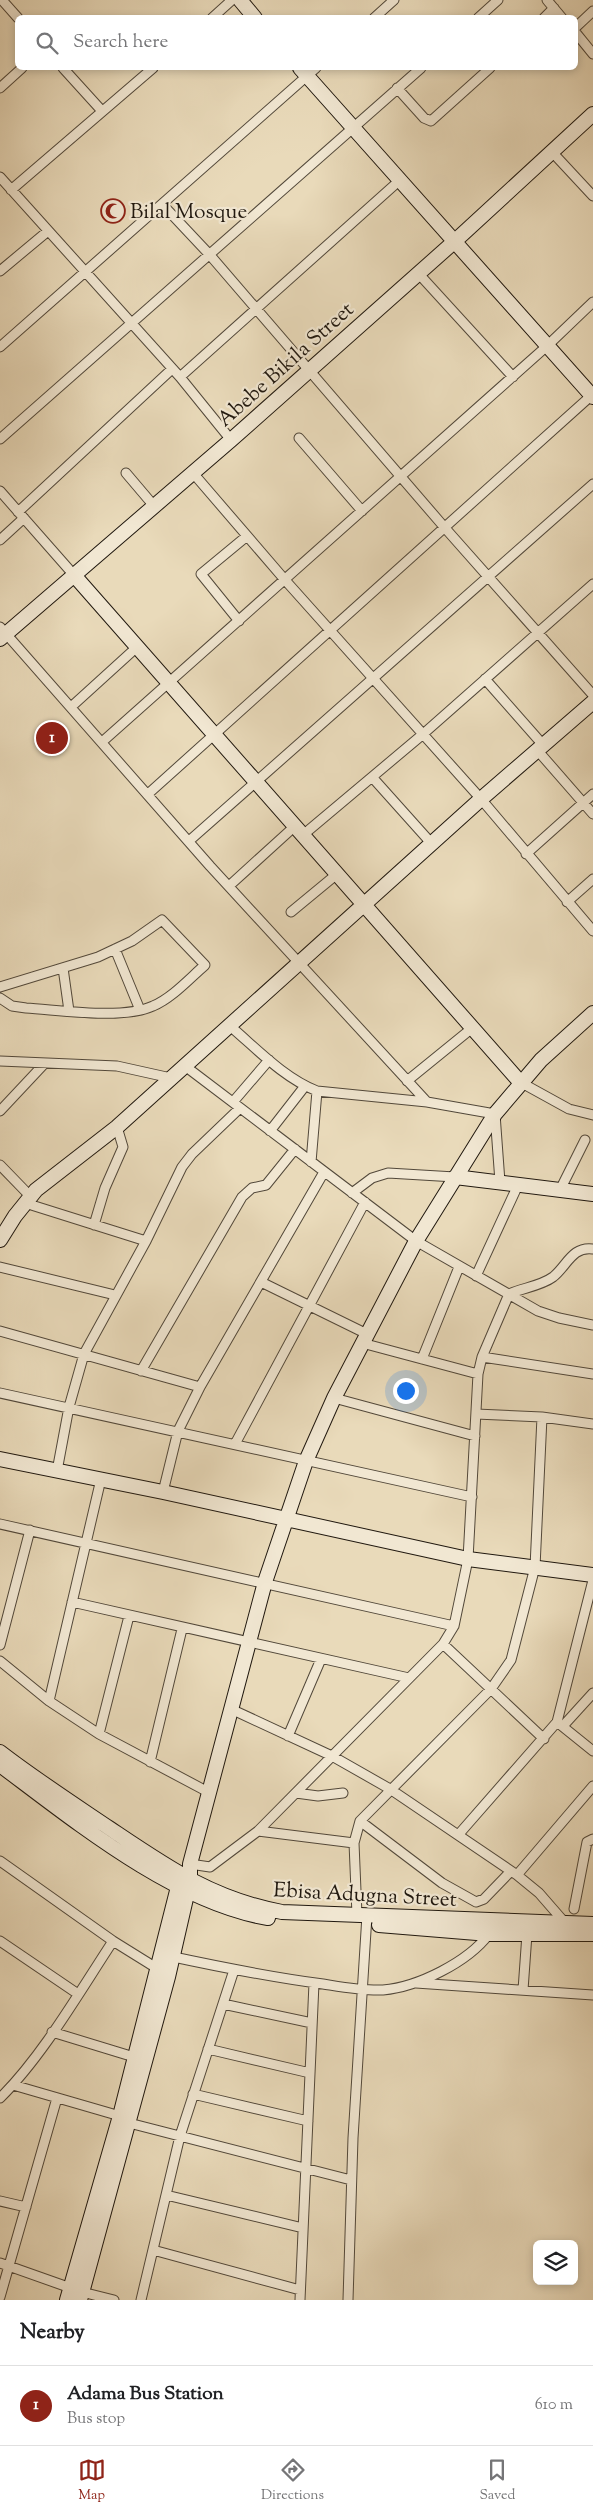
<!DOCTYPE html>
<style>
:root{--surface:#fff;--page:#f2f2f2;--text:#202124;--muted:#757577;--line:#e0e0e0;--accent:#8f2418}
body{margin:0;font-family:"Sorts Mill Goudy",serif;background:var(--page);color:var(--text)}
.controls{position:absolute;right:15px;bottom:15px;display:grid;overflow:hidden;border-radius:8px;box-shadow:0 2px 8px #0003}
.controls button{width:45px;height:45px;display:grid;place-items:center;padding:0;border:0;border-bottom:1px solid var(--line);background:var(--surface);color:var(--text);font:25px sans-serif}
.you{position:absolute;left:405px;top:1390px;width:18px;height:18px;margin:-12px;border:4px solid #fff;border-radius:50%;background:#1a73e8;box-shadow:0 0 0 8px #1a73e833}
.badge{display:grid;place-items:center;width:32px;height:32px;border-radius:50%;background:var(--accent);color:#fff;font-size:16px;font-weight:700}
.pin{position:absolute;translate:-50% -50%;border:2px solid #fff;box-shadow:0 1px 5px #0006}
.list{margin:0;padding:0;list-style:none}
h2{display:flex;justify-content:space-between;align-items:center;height:65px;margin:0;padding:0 20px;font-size:21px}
h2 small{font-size:16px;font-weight:400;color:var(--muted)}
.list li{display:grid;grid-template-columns:32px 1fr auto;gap:15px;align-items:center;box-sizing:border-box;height:80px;padding:0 20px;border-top:1px solid var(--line)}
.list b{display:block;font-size:19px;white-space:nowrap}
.list p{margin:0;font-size:16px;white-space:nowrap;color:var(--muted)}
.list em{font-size:16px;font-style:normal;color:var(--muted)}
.icon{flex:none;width:28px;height:28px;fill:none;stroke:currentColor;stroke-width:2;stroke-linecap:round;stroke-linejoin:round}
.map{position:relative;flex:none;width:593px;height:2300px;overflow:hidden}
.search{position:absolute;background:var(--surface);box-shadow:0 2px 8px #0003;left:15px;right:15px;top:15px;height:55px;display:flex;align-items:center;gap:12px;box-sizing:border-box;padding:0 18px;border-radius:8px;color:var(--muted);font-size:19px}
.sheet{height:145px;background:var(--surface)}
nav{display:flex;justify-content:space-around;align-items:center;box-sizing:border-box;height:70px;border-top:1px solid var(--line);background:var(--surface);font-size:14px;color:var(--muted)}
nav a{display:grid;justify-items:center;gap:2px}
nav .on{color:var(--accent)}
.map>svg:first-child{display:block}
</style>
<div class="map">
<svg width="593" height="2300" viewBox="0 0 593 2300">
<rect width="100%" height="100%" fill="#e9daba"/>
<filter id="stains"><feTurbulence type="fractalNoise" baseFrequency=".004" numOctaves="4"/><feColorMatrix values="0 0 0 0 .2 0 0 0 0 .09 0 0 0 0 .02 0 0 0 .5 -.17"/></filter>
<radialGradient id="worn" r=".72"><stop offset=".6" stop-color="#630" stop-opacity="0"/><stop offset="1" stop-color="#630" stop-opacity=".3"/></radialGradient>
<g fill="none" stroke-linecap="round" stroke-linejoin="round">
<g stroke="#52483a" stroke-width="11">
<path id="street" d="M2 0 18 18
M547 0 562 18
M212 18 232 0
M374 18 394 0
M478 18 498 0
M544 18 554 8
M576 27 593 11
M576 33 593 54
M63 68 102 111
M0 88 22 68
M397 88 424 118 431 121 490 68
M553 153 593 196
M0 177 180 377 231 440
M11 190 153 68
M162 204 209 254 445 528 593 695
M0 271 48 231
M418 273 513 377
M0 347 316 68
M180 377 400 180
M299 438 362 511
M0 439 421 68
M126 473 154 506
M193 473 285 580 481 799 593 931
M0 491 73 574
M18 512 172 369
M0 540 24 518
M239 621 201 574 247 536
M0 627 210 866 427 1102 495 1114 500 1182
M485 679 544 746
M71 707 137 647
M102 742 547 346 593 302
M538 751 593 814
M372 777 432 844
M148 794 593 394
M303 835 422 735 593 584
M189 841 593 484
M526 854 593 794
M229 886 295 826
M567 902 593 879
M291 912 337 874
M115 949 140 1010
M63 968 69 1011
M0 987 98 957 132 941 162 920 205 965C189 979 172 998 153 1006 123 1020 60 1010 26 1008L12 1006 0 998
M230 1026C257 1049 284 1078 317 1091L427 1102
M0 1061 117 1066 171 1078
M185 1066 416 1241 538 1311 559 1318 593 1325
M407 1081 471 1029
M520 1082 569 1109 593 1115
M233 1102 269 1060
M0 1111 45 1063
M270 1131 305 1086
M311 1162 317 1091
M0 1165 31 1197
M560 1190 585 1140
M352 1193 372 1178 388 1173 455 1177
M25 1203 146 1241
M94 1225 105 1188 123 1147 117 1127
M0 1267 115 1295
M476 1276 518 1185
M261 1282 367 1334
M0 1331 200 1387
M362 1343 478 1374
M482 1357 593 1374
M422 1359 459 1267
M141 1371 242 1197 252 1188 266 1185 295 1149
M0 1393 472 1497
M334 1398 475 1436
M476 1414 542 1417 593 1424
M235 1444 365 1202
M57 1471 69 1407 84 1354 146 1241 182 1167 192 1154 240 1108
M163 1492 178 1431 200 1387 324 1172
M0 1524 454 1626
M72 1602 409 1678
M443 1644 544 1739
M0 1645 30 1530
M0 1661 49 1701 99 1734 210 1793
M49 1701 101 1479
M233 1710 332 1756 390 1789 517 1875 539 1893 566 1924
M557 1722 593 1751
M563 1726 593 1693
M99 1734 129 1616
M288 1736 321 1659
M150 1762 182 1629
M296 1793 318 1796 343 1793
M360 1821 442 1883 476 1902 484 1899 511 1871
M258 1831 354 1843
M459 1834 557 1722 593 1580
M0 1861 113 1941 158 1969
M190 1864 210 1867 258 1831 443 1644 454 1626 468 1559 478 1374 482 1357 509 1294C522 1288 541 1286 553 1277 567 1266 572 1246 593 1249
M517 1875 593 1786
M574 1909 587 1842 593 1839
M357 1915 354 1843 360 1821 491 1689 511 1660 535 1567 542 1417
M0 1941 78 1994
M169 1956C220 1967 271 1977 323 1984 342 1987 363 1991 383 1990 418 1987 468 1962 489 1934
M416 1983 593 1995
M523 1990 527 1934
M223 2004 312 2023
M52 2032 134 2057
M208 2049 310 2073
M13 2085 120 2116
M193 2094 308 2121
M0 2098C42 2057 80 1991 113 1941
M129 2123 351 2180
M166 2195 303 2228
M0 2201 26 2207
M153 2250 300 2290
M0 2263 82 2292 114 2300
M0 2297 57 2098
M141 2300 180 2136 234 1970
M300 2300 314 1983
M348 2300 353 2138 367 1915"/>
</g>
<g stroke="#20180f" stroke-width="16">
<path id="secondary" d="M240 0 255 18
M300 68 593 397
M73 574 520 1082
M0 639 231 440 455 241 593 114
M455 1177 593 1194
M0 1240 15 1216 36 1190 117 1127 481 799 593 702
M0 1459 163 1492 468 1559 593 1575
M0 1752C35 1779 72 1803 109 1828 167 1867 212 1899 282 1912L593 1924
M0 1765C75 1821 175 1903 268 1918
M379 1925 489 1934H593
M67 2300 120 2116 180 1879
M80 2300 168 1977 190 1881V1864L265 1582 306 1461 334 1398 416 1241 495 1114 541 1060 593 1013"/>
</g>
<use href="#street" stroke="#f1e7d2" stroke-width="9"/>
<use href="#secondary" stroke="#f1e7d2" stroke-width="14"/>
</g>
<defs>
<g id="mosque-ring" transform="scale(1.25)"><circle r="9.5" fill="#f1e7d2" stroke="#8f2418" stroke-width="1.5"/><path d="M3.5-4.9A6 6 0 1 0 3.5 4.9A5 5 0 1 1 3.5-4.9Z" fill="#8f2418"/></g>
</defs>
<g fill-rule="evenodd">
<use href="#mosque-ring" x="113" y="211"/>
</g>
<g text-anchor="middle" stroke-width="4.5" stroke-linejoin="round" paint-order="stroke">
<g font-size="21" fill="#20180f" stroke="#f1e7d2" text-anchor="start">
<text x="130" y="218">Bilal Mosque</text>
</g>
<g font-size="21" fill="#20180f" stroke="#f1e7d2">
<text transform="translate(285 364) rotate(-42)" y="7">Abebe Bikila Street</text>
<text transform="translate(365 1894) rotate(3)" y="7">Ebisa Adugna Street</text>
</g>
</g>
<rect width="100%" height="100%" filter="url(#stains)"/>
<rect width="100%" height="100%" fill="url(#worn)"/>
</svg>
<div class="controls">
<button><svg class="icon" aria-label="layers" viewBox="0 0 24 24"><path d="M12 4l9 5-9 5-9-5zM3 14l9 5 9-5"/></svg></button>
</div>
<div class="you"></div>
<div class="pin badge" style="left:52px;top:738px">1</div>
<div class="search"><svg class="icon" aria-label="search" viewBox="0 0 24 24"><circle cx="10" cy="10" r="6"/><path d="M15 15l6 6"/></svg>Search here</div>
</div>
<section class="sheet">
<h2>Nearby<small></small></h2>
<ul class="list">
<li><span class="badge">1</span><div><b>Adama Bus Station</b><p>Bus stop</p></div><em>610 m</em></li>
</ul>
</section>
<nav>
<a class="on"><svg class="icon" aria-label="map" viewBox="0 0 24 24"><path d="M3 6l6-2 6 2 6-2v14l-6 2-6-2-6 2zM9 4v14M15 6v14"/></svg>Map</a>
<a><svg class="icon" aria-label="directions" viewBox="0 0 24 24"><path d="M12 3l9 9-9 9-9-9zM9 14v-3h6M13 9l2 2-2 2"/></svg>Directions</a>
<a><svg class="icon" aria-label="saved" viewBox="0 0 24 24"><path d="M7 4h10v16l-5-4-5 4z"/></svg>Saved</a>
</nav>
